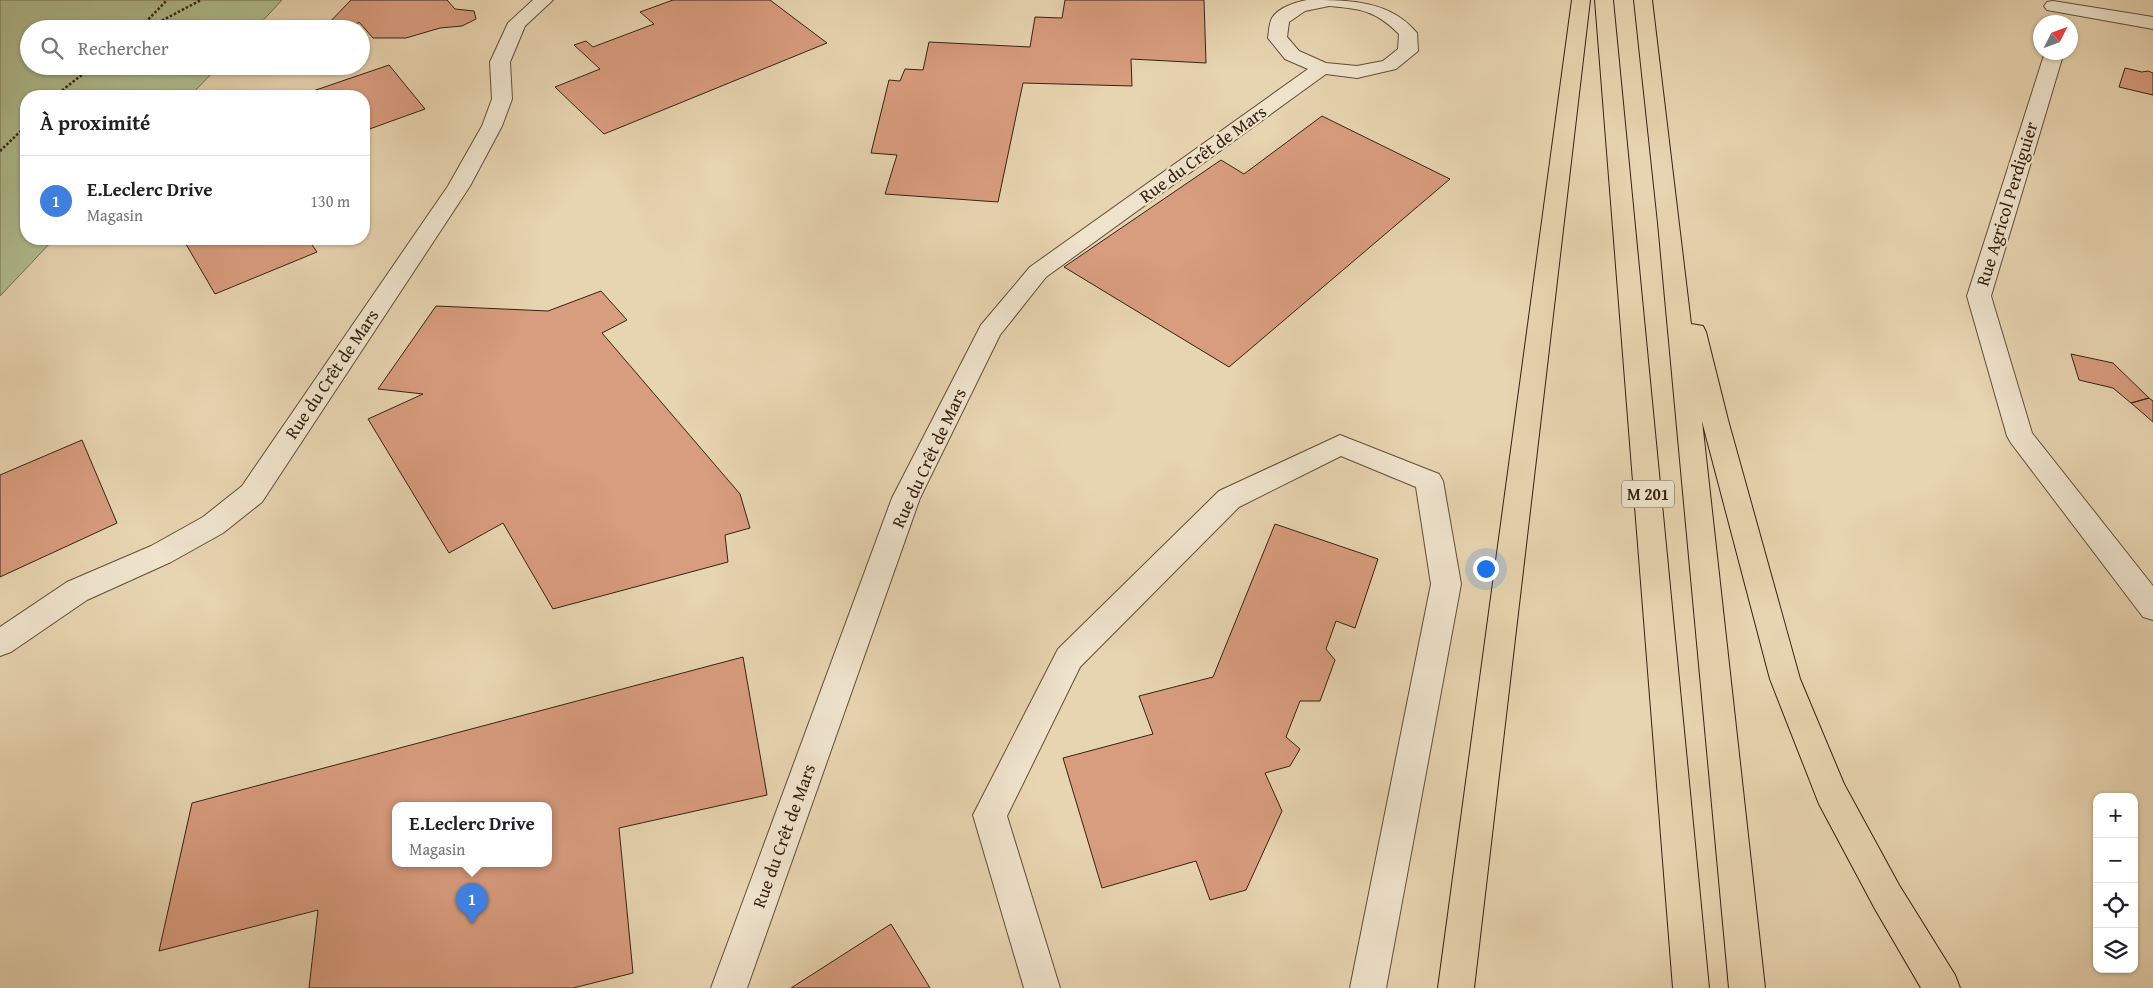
<!DOCTYPE html>
<html lang="fr">
<meta charset="utf-8">
<style>
:root{--surface:#fff;--page:#f6f6f6;--text:#202124;--muted:#757577;--line:#e0e0e0;--accent:#8f2418}
body{margin:0;font-family:"Gentium Book Plus",serif;background:var(--page);color:var(--text)}
.controls{position:absolute;right:15px;bottom:15px;display:grid;overflow:hidden;border-radius:10px;box-shadow:0 1px 4px #0004}
.controls button{width:45px;height:45px;display:grid;place-items:center;padding:0;border:0;border-bottom:1px solid var(--line);background:var(--surface);color:var(--text);font:25px sans-serif}
.compass{position:absolute;left:2033px;top:15px;width:45px;height:45px;border-radius:50%;background:var(--surface);box-shadow:0 1px 4px #0004;rotate:48deg}
.you{position:absolute;left:1485px;top:568px;width:18px;height:18px;margin:-12px;border:4px solid #fff;border-radius:50%;background:#1a73e8;box-shadow:0 0 0 8px #1a73e833}
.badge{display:grid;place-items:center;width:32px;height:32px;border-radius:50%;background:var(--accent);color:#fff;font-size:16px;font-weight:700}
.pin{position:absolute;translate:-50% -41px;filter:drop-shadow(0 1px 2px #0008)}
.pin::after{content:'';position:absolute;top:26px;width:18px;height:15px;background:inherit;clip-path:polygon(0 0,100% 0,50% 100%)}
.popup{position:absolute;left:392px;top:802px;width:160px;height:65px;box-sizing:border-box;display:grid;place-content:center;border-radius:10px;background:var(--surface);filter:drop-shadow(0 1px 4px #0005);font-size:16px;white-space:nowrap;color:var(--muted)}
.popup b{font-size:19px;color:var(--text)}
.popup::after{content:'';position:absolute;left:50%;top:100%;margin-left:-10px;border:10px solid transparent;border-top-color:var(--surface)}
.list{margin:0;padding:0;list-style:none}
h2{display:flex;justify-content:space-between;align-items:center;height:65px;margin:0;padding:0 20px;font-size:21px}
h2 small{font-size:16px;font-weight:400;color:var(--muted)}
.list li{display:grid;grid-template-columns:32px 1fr auto;gap:15px;align-items:center;box-sizing:border-box;height:90px;padding:0 20px;border-top:1px solid var(--line)}
.list b{display:block;font-size:19px;white-space:nowrap}
.list p{margin:0;font-size:16px;white-space:nowrap;color:var(--muted)}
.list em{font-size:16px;font-style:normal;color:var(--muted)}
.icon{flex:none;width:28px;height:28px;fill:none;stroke:currentColor;stroke-width:2;stroke-linecap:round;stroke-linejoin:round}
.map{position:relative;flex:none;width:2153px;height:988px;overflow:hidden}
.search{position:absolute;background:var(--surface);box-shadow:0 1px 4px #0004;left:20px;top:20px;width:350px;height:55px;display:flex;align-items:center;gap:12px;box-sizing:border-box;padding:0 18px;border-radius:28px;color:var(--muted);font-size:19px}
.panel{position:absolute;background:var(--surface);box-shadow:0 1px 4px #0004;left:20px;top:90px;width:350px;height:155px;border-radius:20px}
.map>svg:first-child{display:block}
</style>
<div class="map">
<svg width="2153" height="988" viewBox="0 0 2153 988">
<rect width="100%" height="100%" fill="#e7d4b0"/>
<filter id="stains"><feTurbulence type="fractalNoise" baseFrequency=".004" numOctaves="4"/><feColorMatrix values="0 0 0 0 .2 0 0 0 0 .09 0 0 0 0 .02 0 0 0 .5 -.17"/></filter>
<radialGradient id="worn" r=".72"><stop offset=".6" stop-color="#630" stop-opacity="0"/><stop offset="1" stop-color="#630" stop-opacity=".3"/></radialGradient>
<path fill="#b0be90" stroke="#737050" d="M0 0H282L255 29H29V66H219L190 96H26V239H54L0 296Z"/>
<path fill="#d89c7e" stroke="#362211" fill-rule="evenodd" d="M351 0H447L455 9 474 11 476 19 462 26 440 28 406 38H373L359 22 353 29 324 28Z
M673 0H770L827 43 604 134 555 87 600 69 574 45 586 41 593 47 654 24 640 12Z
M1065 0H1204L1206 63 1131 59 1132 86 1023 83 998 202 885 194 897 155 871 153 889 80 900 81 905 69 923 70 929 42 1030 47 1035 17 1062 18Z
M389 65 425 109 364 131V96H313L310 92Z
M2125 68 2142 72 2148 71 2153 73V95L2119 87Z
M1322 116 1450 179 1229 367 1064 267 1221 160 1244 174Z
M183 239H308L317 252 215 294Z
M601 291 627 320 602 333 740 494 750 528 725 535 728 562 553 609 503 523 449 553 368 419 423 394 378 389 436 306 548 311Z
M2071 354 2113 363 2149 398 2131 403 2113 388 2079 380Z
M2149 398 2153 401V422L2131 403Z
M82 440 117 523 0 577V475Z
M1275 524 1378 559 1355 628 1336 621 1326 649 1335 660 1320 701H1300L1286 737 1300 749 1290 766 1265 773 1282 811 1246 890 1210 900 1196 861 1102 888 1063 758 1153 734 1139 696 1213 677Z
M743 657 767 795 619 828 633 973 573 988H309L318 910 159 951 192 803ZM396 805H548V863H396Z
M891 924 930 988H791Z"/>
<g fill="none" stroke-linecap="round" stroke-linejoin="round">
<g stroke="#624e39" stroke-width="2">
<path id="minor" d="M533 0H553L525 26 510 62 512 99 502 126 470 186 262 502 223 533 171 562 87 600 11 652 0 656V627L67 582 151 546 203 517 242 486 448 186 482 126 492 99 490 62 508 23Z
M1307 0C1349 0 1390 0 1417 33L1418 51 1396 69 1357 78 1326 74 1046 277 1000 335 920 498 747 988H711L892 498 981 325 1030 267 1308 69 1285 59 1268 38C1269 32 1269 24 1272 18 1278 8 1295 2 1307 0ZM1329 6C1361 9 1375 10 1399 34L1398 49 1383 61 1357 66 1326 63 1299 51 1287 37 1289 22 1305 11Z
M2053 1 2153 17V29L2047 10 2044 6 2047 2Z
M2045 52H2064L1991 296 2032 433 2153 586V620L2143 617 2011 443 2007 436 1967 296Z
M1340 435 1439 474 1443 481 1461 584 1386 988H1350L1431 584 1416 487 1341 456 1239 507 1080 667 1007 816 1060 988H1024L973 815 1058 649 1219 491Z"/>
</g>
<g stroke="#362211" stroke-width="2">
<path id="highway" d="M1572 0H1590L1474 988H1438Z
M1595 0H1613L1709 988H1673Z
M1634 0H1652L1691 324 1703 326 1706 332 1728 420 1800 679 1844 784 1899 885 1955 975 1960 988H1921L1875 909 1819 804 1770 679 1702 421 1765 988H1729L1658 223Z"/>
</g>
<path stroke="#362211" stroke-width="2.5" stroke-dasharray="2.5 2" stroke-linecap="butt" d="M139 29 167 0
M146 29 201 0
M55 96 93 66
M0 151 26 126"/>
<use href="#minor" fill="#efe3cc" fill-rule="evenodd"/>
<use href="#highway" fill="#e7d4b0" fill-rule="evenodd"/>
</g>
<g text-anchor="middle" stroke-width="4.5" stroke-linejoin="round" paint-order="stroke">
<rect fill="#efe3cc" stroke="#6e5c49" stroke-width="1" x="1622" y="480.5" width="52" height="27" rx="4"/>
<g font-size="16" font-weight="bold" fill="#362211">
<text x="1648" y="500">M 201</text>
</g>
<g font-size="18" fill="#362211" stroke="#efe3cc">
<text transform="translate(1203 154) rotate(-36)" y="6">Rue du Crêt de Mars</text>
<text transform="translate(2007 204) rotate(-73)" y="6">Rue Agricol Perdiguier</text>
<text transform="translate(332 374) rotate(-56)" y="6">Rue du Crêt de Mars</text>
<text transform="translate(929 458) rotate(-65)" y="6">Rue du Crêt de Mars</text>
<text transform="translate(784 836) rotate(-70)" y="6">Rue du Crêt de Mars</text>
</g>
</g>
<rect width="100%" height="100%" filter="url(#stains)"/>
<rect width="100%" height="100%" fill="url(#worn)"/>
</svg>
<div class="controls">
<button>+</button>
<button>−</button>
<button><svg class="icon" aria-label="locate" viewBox="0 0 24 24"><circle cx="12" cy="12" r="6"/><path d="M12 2v4M12 18v4M2 12h4M18 12h4"/></svg></button>
<button><svg class="icon" aria-label="layers" viewBox="0 0 24 24"><path d="M12 4l9 5-9 5-9-5zM3 14l9 5 9-5"/></svg></button>
</div>
<svg class="compass" viewBox="-18 -18 36 36"><path d="M0-13l5 13h-10z" fill="#e53935"/><path d="M0 13l5-13h-10z" fill="#757577"/></svg>
<div class="you"></div>
<div class="pin badge" style="left:472px;top:924px;background:#3f7fe0">1</div>
<div class="popup"><b>E.Leclerc Drive</b>Magasin</div>
<div class="search"><svg class="icon" aria-label="search" viewBox="0 0 24 24"><circle cx="10" cy="10" r="6"/><path d="M15 15l6 6"/></svg>Rechercher</div>
<section class="panel">
<h2>À proximité<small></small></h2>
<ul class="list">
<li><span class="badge" style="background:#3f7fe0">1</span><div><b>E.Leclerc Drive</b><p>Magasin</p></div><em>130 m</em></li>
</ul>
</section>
</div>
